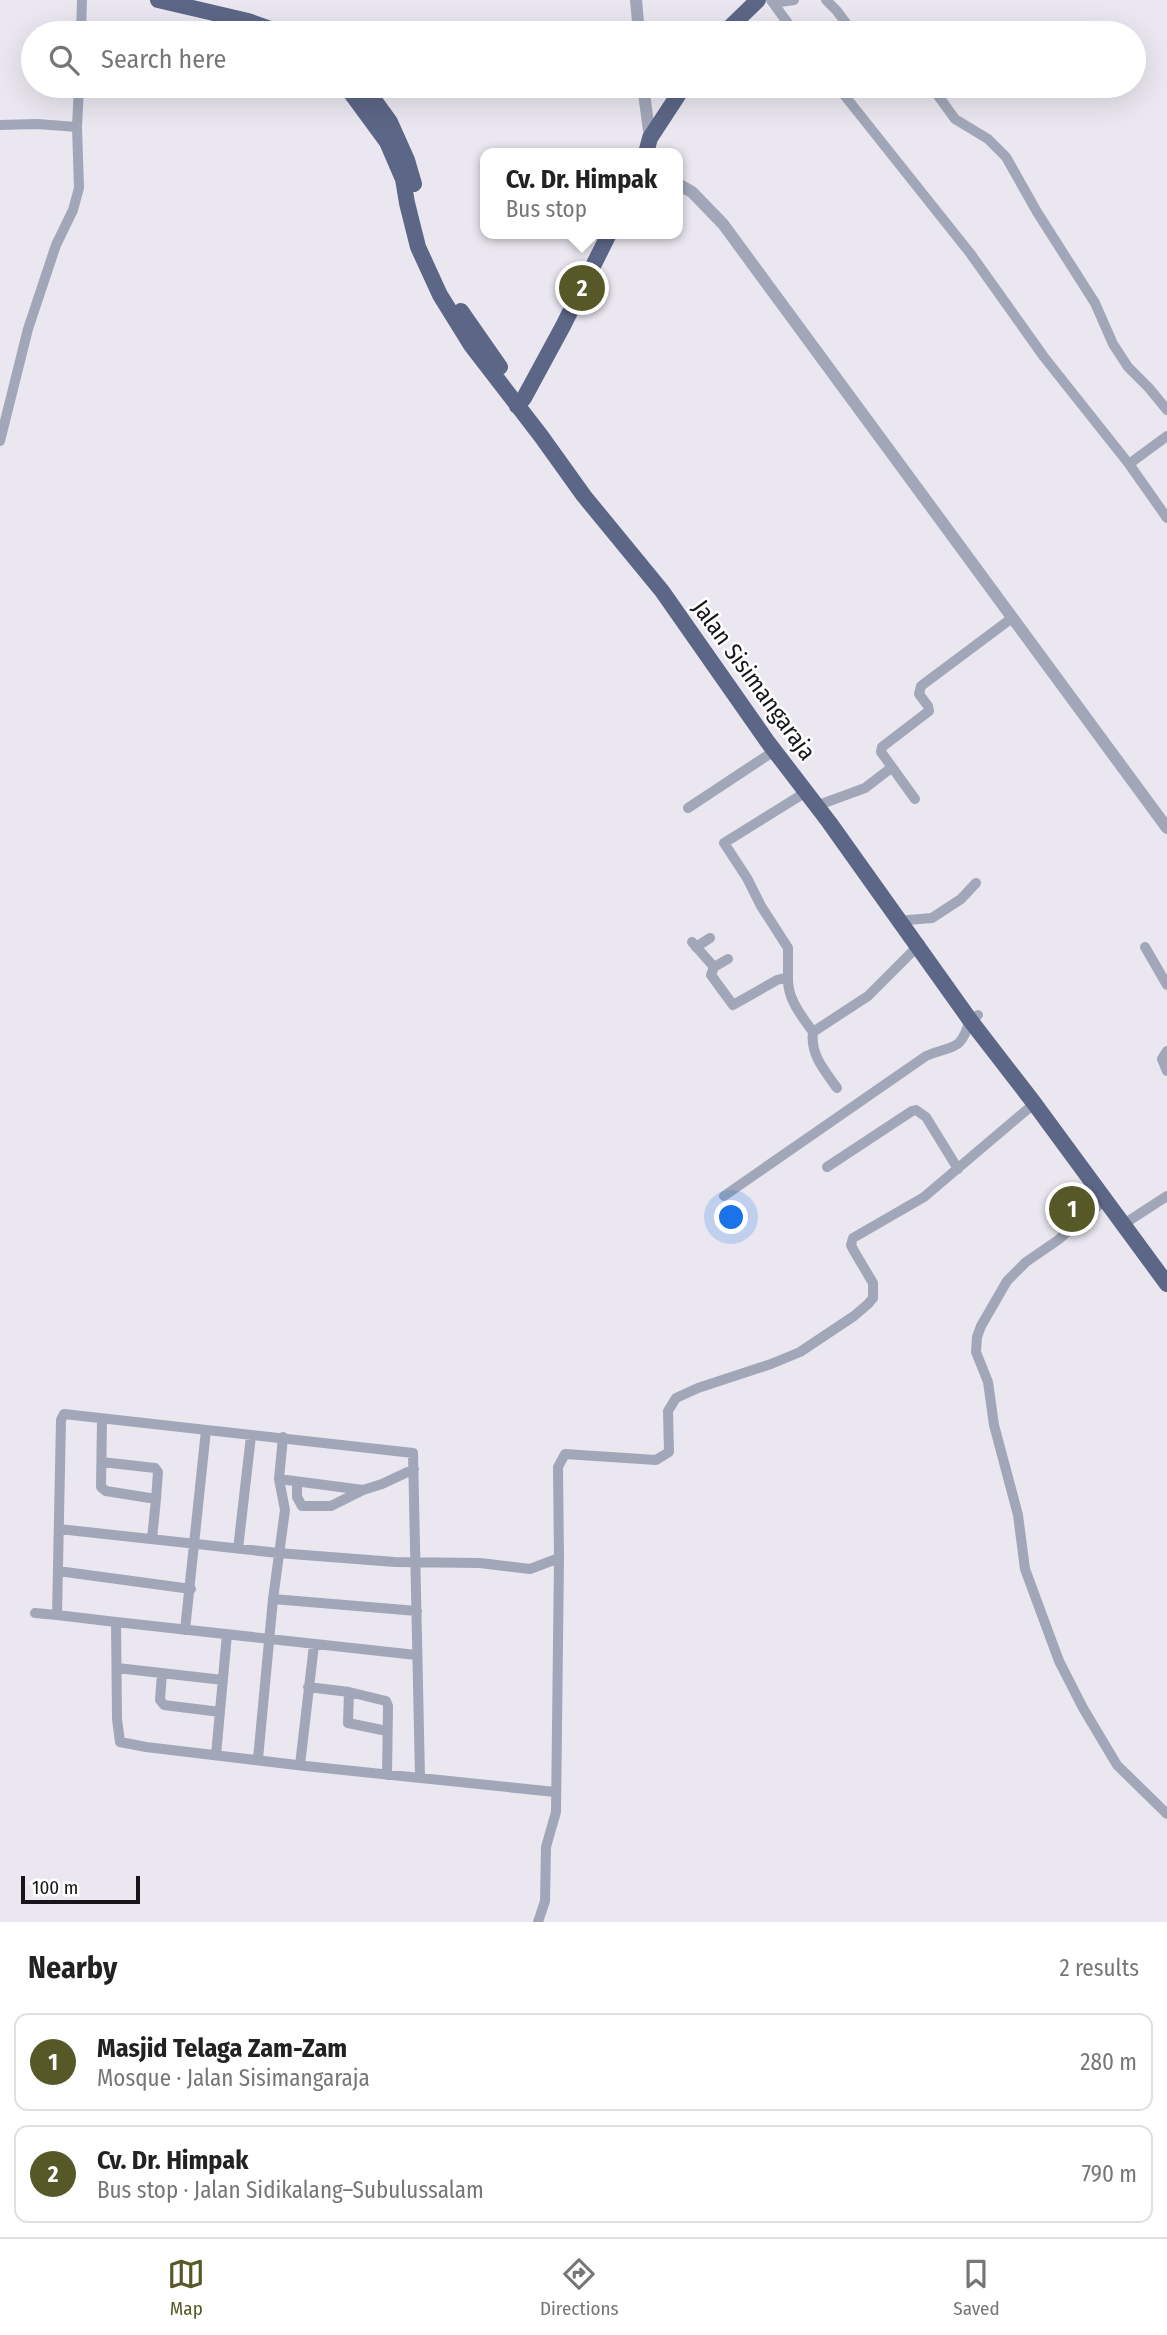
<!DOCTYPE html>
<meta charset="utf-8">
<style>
:root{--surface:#fff;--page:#f2f2f2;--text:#222;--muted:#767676;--line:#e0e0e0;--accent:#565927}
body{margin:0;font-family:"Fira Sans Condensed",sans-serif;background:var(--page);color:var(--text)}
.scale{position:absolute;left:21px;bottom:18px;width:119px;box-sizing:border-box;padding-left:7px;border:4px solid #171519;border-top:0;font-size:19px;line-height:24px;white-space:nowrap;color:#171519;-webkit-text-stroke:5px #fff;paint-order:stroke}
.you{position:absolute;left:732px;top:1218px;width:24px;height:24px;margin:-18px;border:5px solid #fff;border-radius:50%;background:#1a73e8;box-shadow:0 0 0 10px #1a73e833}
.badge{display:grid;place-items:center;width:46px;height:46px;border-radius:50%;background:var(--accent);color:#fff;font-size:23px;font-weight:700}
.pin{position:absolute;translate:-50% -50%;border:4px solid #fff;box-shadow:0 2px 7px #0006}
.popup{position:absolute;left:480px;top:148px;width:203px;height:91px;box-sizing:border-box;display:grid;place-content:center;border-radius:14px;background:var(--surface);filter:drop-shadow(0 2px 5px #0005);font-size:23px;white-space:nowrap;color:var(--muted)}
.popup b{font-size:26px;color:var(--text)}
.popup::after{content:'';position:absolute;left:50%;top:100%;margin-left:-14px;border:14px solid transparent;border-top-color:var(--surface)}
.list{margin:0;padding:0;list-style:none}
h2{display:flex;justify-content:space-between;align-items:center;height:91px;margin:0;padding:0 28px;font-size:30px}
h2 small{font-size:23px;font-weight:400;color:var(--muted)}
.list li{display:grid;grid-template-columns:46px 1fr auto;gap:21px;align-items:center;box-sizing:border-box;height:98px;margin:0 14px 14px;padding:0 14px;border:2px solid var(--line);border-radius:14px}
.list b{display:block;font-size:26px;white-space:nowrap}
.list p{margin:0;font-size:23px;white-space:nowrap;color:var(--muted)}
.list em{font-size:23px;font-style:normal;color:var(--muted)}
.icon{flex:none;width:38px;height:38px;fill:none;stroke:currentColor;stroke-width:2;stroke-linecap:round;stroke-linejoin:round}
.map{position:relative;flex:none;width:1167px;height:1922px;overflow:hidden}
.search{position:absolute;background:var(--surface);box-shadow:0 7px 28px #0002;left:21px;right:21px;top:21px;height:77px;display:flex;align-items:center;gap:18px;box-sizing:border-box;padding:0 24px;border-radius:38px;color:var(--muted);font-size:26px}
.sheet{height:315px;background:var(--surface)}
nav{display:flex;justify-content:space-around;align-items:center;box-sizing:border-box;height:98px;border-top:2px solid var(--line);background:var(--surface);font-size:19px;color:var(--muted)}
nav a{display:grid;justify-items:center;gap:4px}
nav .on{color:var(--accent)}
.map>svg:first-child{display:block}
</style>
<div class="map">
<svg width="1167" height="1922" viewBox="0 0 1167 1922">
<rect width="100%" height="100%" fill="#eae7f0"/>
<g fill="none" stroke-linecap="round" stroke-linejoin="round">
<path stroke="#a1a7b8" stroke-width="10" d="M771 0 795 33
M826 0 837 11 853 33
M773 3 794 0
M81 33 82 0
M837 86 970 253 1044 357 1129 464 1167 518
M931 86 955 119 988 139 1006 157 1037 212 1095 303 1113 344 1128 367 1149 388 1167 410
M0 125 37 124 77 127
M0 441 28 329 56 245 73 210 79 188 77 127 79 86
M1129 464 1167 436
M915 799 881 752 882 747 929 711 928 706 919 694 921 686 1012 618
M824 803 865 788 891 768
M688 808 771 753 768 745
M908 920 932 918 961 899 976 883
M692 942 714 967 711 975 733 1005 777 980 788 977V948L761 906 747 878 724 843 806 792 803 788
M696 947 710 938
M1145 947 1167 985
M714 967 728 959
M788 977C787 999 801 1015 813 1032
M1167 1051 1162 1059 1167 1071
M837 1088C824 1070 810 1054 813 1032L868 996 920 944
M827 1167 912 1111 916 1110 926 1117 958 1169
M724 1196 926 1056C954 1044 960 1053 970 1020L978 1015
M1105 1200 1058 1240 1026 1262 1007 1281 981 1326 977 1337 976 1352 988 1382 994 1425 1018 1515 1025 1569 1059 1661 1083 1708 1117 1765 1167 1814
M1130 1220 1167 1196
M102 1419 101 1487 106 1491 156 1499 152 1539
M102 1462 155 1468 158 1472 156 1499
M279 1479 363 1490 382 1484 414 1469
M297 1482V1497L302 1506H331L363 1490
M59 1529 278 1553 395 1562 480 1563 530 1569 559 1558 558 1467 565 1454 656 1460 669 1452 668 1411 676 1398 698 1388 771 1364 800 1352 854 1316 868 1304 873 1298V1283L854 1251 851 1245 853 1238 924 1197 1036 1102
M238 1549 251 1436
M58 1571 191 1589
M273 1599 285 1510 279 1479 283 1437
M35 1613 57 1615
M116 1622 416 1655
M185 1630 206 1430
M117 1668 223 1680
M162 1673 160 1700 164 1705 220 1712
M308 1687 349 1692 386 1701 388 1706 387 1775
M349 1692 348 1723 387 1731
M216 1755 227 1634
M258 1759 273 1599 417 1611
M300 1765 314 1645
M420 1777 413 1453 64 1414 61 1420 57 1615 116 1622 117 1719 120 1742 146 1747 305 1766 555 1792
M538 1922 545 1901 546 1847 556 1812 559 1558"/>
<path stroke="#a1a7b8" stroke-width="12" d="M636 0 639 33
M643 86 650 138
M678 184 692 192 723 224 1167 828"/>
<path stroke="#5c6686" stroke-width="16" d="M158 0 248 21 282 33
M724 33 758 0
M342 86 351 93 387 142 403 179 407 203 418 247 440 295 471 345 541 436 584 496 662 591 767 741 829 822 970 1020 1034 1103 1167 1284
M364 86 390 122 407 160 414 184
M646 153 650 138 684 86
M461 311 500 367
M517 406 524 398 563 326 609 234"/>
</g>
<g text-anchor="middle" stroke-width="5" stroke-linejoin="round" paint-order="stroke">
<g font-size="24" fill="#171519" stroke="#fff">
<text transform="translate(754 680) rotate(54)" y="8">Jalan Sisimangaraja</text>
</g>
</g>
</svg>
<div class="scale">100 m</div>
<div class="you"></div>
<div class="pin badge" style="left:1072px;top:1209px">1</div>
<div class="pin badge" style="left:582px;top:288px">2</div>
<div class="popup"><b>Cv. Dr. Himpak</b>Bus stop</div>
<div class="search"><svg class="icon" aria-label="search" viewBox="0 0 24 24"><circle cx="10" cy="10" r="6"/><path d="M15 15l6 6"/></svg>Search here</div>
</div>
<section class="sheet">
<h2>Nearby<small>2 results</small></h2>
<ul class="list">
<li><span class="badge">1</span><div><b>Masjid Telaga Zam-Zam</b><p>Mosque · Jalan Sisimangaraja</p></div><em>280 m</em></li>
<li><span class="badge">2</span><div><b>Cv. Dr. Himpak</b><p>Bus stop · Jalan Sidikalang–Subulussalam</p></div><em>790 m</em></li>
</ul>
</section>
<nav>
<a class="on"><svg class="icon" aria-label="map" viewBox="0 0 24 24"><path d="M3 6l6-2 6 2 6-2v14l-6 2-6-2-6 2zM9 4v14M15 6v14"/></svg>Map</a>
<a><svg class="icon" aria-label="directions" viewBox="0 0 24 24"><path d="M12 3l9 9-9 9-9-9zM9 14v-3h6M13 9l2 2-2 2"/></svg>Directions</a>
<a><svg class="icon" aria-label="saved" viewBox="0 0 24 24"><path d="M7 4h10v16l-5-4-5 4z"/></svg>Saved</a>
</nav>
